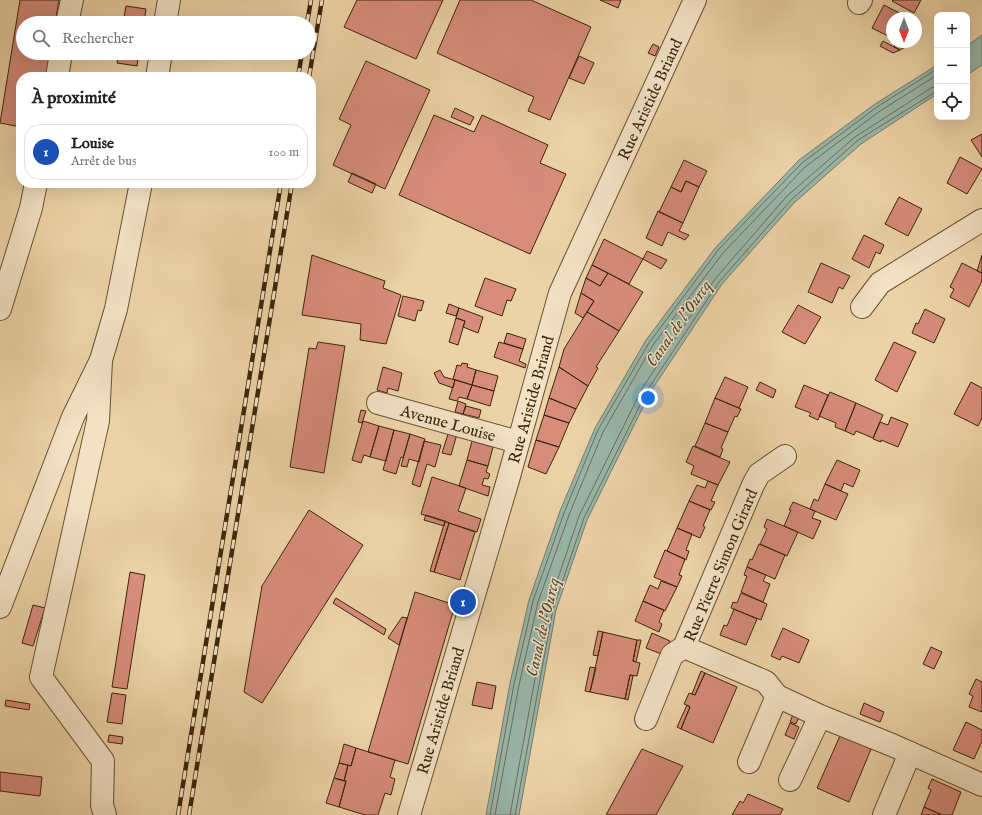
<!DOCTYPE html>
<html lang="fr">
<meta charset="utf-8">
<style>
:root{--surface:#fff;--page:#f2f2f2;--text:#202124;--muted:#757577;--line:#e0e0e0;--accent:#0f766e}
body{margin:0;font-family:"IM FELL English",serif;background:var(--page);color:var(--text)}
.controls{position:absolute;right:12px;top:12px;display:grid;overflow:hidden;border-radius:8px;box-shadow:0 4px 16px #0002}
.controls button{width:36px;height:36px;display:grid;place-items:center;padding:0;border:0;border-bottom:1px solid var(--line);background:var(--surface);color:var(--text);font:20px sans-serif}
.compass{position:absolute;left:886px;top:12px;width:36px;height:36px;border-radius:50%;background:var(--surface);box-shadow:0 4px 16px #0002;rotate:180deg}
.you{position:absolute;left:648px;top:398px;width:14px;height:14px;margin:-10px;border:3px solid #fff;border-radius:50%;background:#1a73e8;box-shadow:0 0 0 6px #1a73e833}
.badge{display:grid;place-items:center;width:26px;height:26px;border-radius:50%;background:var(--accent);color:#fff;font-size:13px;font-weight:700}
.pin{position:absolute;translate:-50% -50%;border:2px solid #fff;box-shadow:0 1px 4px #0006}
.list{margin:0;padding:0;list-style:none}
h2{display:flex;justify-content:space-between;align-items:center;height:52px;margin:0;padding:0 16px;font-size:17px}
h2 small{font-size:13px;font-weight:400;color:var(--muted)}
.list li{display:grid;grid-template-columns:26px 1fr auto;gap:12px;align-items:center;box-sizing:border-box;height:56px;margin:0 8px 8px;padding:0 8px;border:1px solid var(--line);border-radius:16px}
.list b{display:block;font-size:15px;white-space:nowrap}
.list p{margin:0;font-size:13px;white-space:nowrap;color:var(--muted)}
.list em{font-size:13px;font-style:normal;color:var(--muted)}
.icon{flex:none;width:22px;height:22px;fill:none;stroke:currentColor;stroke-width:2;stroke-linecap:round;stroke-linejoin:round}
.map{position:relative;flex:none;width:982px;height:815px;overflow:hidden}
.search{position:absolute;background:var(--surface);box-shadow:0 4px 16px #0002;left:16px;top:16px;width:300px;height:44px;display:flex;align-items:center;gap:10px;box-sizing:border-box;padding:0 14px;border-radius:22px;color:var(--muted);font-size:15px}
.panel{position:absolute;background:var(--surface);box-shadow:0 4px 16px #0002;left:16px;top:72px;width:300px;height:116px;border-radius:16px}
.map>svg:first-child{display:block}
</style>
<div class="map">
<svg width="982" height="815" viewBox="0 0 982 815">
<rect width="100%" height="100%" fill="#ecd3a7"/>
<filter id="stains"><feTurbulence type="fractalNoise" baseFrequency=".005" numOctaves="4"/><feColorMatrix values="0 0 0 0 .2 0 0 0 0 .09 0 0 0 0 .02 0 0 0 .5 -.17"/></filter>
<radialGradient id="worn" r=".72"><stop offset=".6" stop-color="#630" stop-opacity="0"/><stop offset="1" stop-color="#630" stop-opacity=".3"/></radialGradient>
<path fill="#99b7ab" stroke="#747d6a" d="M982 35V65L967 75V46Z
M937 65V94L861 144 794 203 722 284 651 391 587 520 556 610 519 815H486L510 683 529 600 560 511 595 428 646 340 716 247 799 160 875 104Z"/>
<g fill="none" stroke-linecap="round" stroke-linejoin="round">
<path stroke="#6a6e5a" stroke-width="1" d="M490 815 514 684 533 601 564 513 598 430 649 343 719 249 802 163 877 107 937 69
M495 815 519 685 538 602 569 515 603 432 653 345 723 253 805 167 880 111 937 75
M510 815 548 608 579 516 643 387 715 279 787 196 855 137 931 88 937 86
M515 815 553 609 584 518 648 389 719 282 791 200 858 140 937 91"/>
</g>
<path fill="#d78c7c" stroke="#3c2608" d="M20 0H59L55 23H23V53H50L46 77H21V127L0 123Z
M357 0H443L416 59 344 27Z
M460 0H531L591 27 550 120 528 111 534 97 437 53Z
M600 0H621L618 8Z
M893 0H921L914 13 892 1Z
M884 5 905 16 904 18H892V38L872 28Z
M126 6 146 9 144 23H123Z
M883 41 900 50 893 53 880 46Z
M896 42H914L900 50 894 47Z
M653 44 659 47 655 56 648 53Z
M119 53H139L137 66 117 63Z
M579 56 594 63 584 84 569 78Z
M366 61 430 90 385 189 333 165 351 125 339 119Z
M455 108 474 117 470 125 451 117Z
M434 115 474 132 482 115 548 145 540 163 566 174 530 254 399 195Z
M982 134V157L971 140Z
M960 157 982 169 967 194 947 183Z
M684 160 707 171 699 187 686 181 681 192 671 187Z
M352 173 376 184 372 193 348 182Z
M686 181 699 187 683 223 659 212 671 187 681 192Z
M899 197 922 209 908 236 885 224Z
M658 211 683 223 679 231 689 235 685 240 668 232 662 246 646 238Z
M864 235 884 245 880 254 876 252 869 268 852 259Z
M604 239 643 259 629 284 592 265Z
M647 251 667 260 661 269 643 259Z
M312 255 385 281 383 288 401 295 386 344 360 340 361 324 302 315Z
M982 255V273L977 271Z
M821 263 850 276 843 289 839 287 832 303 808 292Z
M962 263 982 273V281L969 307 950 297 954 289 950 287Z
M592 265 608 273 600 286 586 278Z
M608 273 643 292 619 331 587 312 594 301 581 293 586 278 600 286Z
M485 278 516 289 511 301 507 300 502 316 475 306Z
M581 293 594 301 583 318 575 313Z
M403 296 424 301 421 311 418 310 415 321 398 316Z
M449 304 459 308 456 316 446 313Z
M798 305 821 317 805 344 782 332Z
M459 308 483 317 478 333 463 327 465 321 456 318Z
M925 309 945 319 934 343 912 333 916 323 918 324Z
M587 312 619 331 596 367 598 368 588 386 559 367 564 349Z
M456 318 465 321 458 345 449 342Z
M507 333 526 339 523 349 504 343Z
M318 342 345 346 324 473 290 467 309 348 316 349Z
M499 342 523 349 519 361 526 364 525 368 494 357Z
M894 342 916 352 897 392 875 380Z
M462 363 468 364 467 367 476 370 472 385 453 379 457 365 461 366Z
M383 367 402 373 398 391 388 388 387 393 377 390Z
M559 367 588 386 576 409 549 398Z
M440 370 444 377 455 380 453 388 439 383 434 373Z
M476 370 498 376 494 391 472 385Z
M725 377 748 387 739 408 715 398Z
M455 380 472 385 467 399 459 397 457 401 449 399Z
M760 382 776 390 773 398 756 390Z
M971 382 982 388V418L978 426 954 414Z
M472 385 494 391 490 406 467 399Z
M804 385 828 395 818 420 809 416 811 413 795 407Z
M830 392 856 403 845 431 835 427 836 423 819 416Z
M549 398 576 409 569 423 544 415Z
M715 398 741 409 737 417 735 416 728 432 705 423Z
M458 401 466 404 463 414 455 412Z
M856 403 883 415 873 438 856 431 854 435 845 431Z
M466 406 481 410 479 418 463 414Z
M361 410 366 411 362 423 358 422Z
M544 415 569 423 559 447 536 440Z
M891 417 908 424 898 447 881 440V442L873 439 880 422 888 425Z
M363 421 379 426 370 457 364 455 361 463 352 460Z
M705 423 728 432 721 448 723 449 720 457 695 446Z
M379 426 394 430 386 461 370 457Z
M394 430 410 434 403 458 401 457 396 474 383 470Z
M449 431 457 434 451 455 442 453Z
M410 434 425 439 419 462 409 459 407 467 401 466Z
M536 440 559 447 546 474 528 467Z
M424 441 441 445 435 467 427 464 420 487 412 484Z
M472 441 493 447 488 466 467 460Z
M693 446 730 462 718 485 691 474 694 466 686 462Z
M467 460 488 466 486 472 490 474 488 479 484 478 482 485 490 487 488 496 459 486Z
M837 460 860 470 853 487 844 483 841 491 825 484Z
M432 477 466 488 458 511 481 519 477 532 421 514Z
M708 481 718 485 711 501 715 502 711 510 689 501 697 485 705 488Z
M825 484 848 494 836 520 810 509 814 499 818 501Z
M689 501 710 510 703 526 705 527 700 538 677 528Z
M793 502 815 511 812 518 821 521 813 539 784 526 791 510H789Z
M309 510 363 545 262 703 244 692 262 586Z
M426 515 445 521 444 526 424 520Z
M767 519 798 532 787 556 760 544 767 529 764 527Z
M445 521 449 523 434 572 430 571Z
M449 523 475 532 460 580 434 572Z
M677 528 692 534 686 550 689 551 686 560 667 551Z
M759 544 785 555 775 579 747 567 750 559 752 560Z
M665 550 685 559 679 575 682 576 677 587 654 577Z
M747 567 766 575 763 581 770 584 763 602 741 592 747 576 744 575Z
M130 572 145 575 127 689 112 687Z
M661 581 677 587 665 611 643 601 650 585 658 589Z
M415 592 455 605 408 764 368 752Z
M741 593 767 604 761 620 731 608 733 602 737 603Z
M336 598 386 629 384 635 333 603Z
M643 601 664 610 659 622 662 624 659 632 635 621Z
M33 605 45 608 33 646 22 643Z
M734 609 757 619 746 645 720 635 724 625 727 626Z
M402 617 407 618 399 645 388 638Z
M783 628 809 640 799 663 782 656 780 660 771 656Z
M598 631 603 632 598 656 593 655Z
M603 632 637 640 633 661 640 663 637 676 630 675 625 699 590 692Z
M652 633 670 641 664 655 646 648Z
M637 640H641L636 662 633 661Z
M931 647 942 652 934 669 923 664Z
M590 667 596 668 590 692 585 691Z
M701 671 705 673 695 695 692 694Z
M705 673 737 687 713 743 681 729 690 707 684 704 689 693 695 695Z
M630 675 633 676 628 700 625 699Z
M976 679 982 682V712L969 707 973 696 969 694Z
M477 682 496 686 492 709 472 705Z
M112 693 126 695 122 724 107 722Z
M6 700 30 704 29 710 5 706Z
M864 703 884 712 880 722 860 714Z
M687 705 690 707 681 729 677 727Z
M794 712 800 714 796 724 790 722Z
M966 722 982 730V741L974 759 953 750Z
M790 723 799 727 794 739 785 735Z
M843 729 874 742 849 802 817 788Z
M109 735 123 737 122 744 108 742Z
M344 744 356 748 351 766 339 763Z
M356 748 395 760 390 777 395 779 391 795 385 793 378 815H365L339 807 346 781H344L348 765 351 766Z
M642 749 683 766 656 815H606Z
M339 763 348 765 344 781 334 778Z
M0 772 42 777 40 796 0 791Z
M334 778 346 781 339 807 326 803Z
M932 779 961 792 952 815H942L924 807 931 790 928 788Z
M748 794 783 809 780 815H732L740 801 743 803Z
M924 807 942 815H921Z"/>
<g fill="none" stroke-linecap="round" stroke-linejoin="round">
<g stroke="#685130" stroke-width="24">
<g id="minor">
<path d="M859 3 861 0"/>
<path d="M67 23 72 0"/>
<path d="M165 23 169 0"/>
<path d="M57 77 61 53"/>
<path d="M157 77 161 53"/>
<path d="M862 307 880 283 982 220"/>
<path d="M0 309 31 208 36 183"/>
<path d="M101 360 98 421 41 677 103 761 102 805 105 815"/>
<path id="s1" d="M378 403 518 442"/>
<path d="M785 456 759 474 753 485 684 647 766 682 777 696 820 716 892 745 982 785"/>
<path d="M0 607 73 417 101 360 116 309 141 183"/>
<path d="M646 719 672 655 684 647"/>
<path d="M749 762 777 696"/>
<path d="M790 780 820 716"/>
<path id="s2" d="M409 815 508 480 560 293 695 0"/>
<path d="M884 815 910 753"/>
</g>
</g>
<use href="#minor" stroke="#f3e2c6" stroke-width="22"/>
<g stroke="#3c2608" stroke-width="4.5">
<path id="rail" d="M307 23 311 0
M298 77 302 53
M309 77 322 0
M178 815 281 183
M189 815 292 183"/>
</g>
<use href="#rail" stroke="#f3e2c6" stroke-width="3" stroke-dasharray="9" stroke-linecap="butt"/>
</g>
<g text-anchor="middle" stroke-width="3" stroke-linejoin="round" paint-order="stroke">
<g font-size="16" fill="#3c2608" stroke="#f3e2c6">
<text dy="6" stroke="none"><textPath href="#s2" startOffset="757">Rue Aristide Briand</textPath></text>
<text dy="6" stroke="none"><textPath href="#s2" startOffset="433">Rue Aristide Briand</textPath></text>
<text dy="6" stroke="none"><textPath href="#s1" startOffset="73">Avenue Louise</textPath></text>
<text transform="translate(720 565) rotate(-67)" y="6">Rue Pierre Simon Girard</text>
<text dy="6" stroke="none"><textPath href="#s2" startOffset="109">Rue Aristide Briand</textPath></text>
</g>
<g font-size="17" font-style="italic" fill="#534a31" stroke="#f3e2c6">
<text transform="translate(678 323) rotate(-55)" y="6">Canal de l'Ourcq</text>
<text transform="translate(542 627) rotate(-77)" y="6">Canal de l'Ourcq</text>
</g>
</g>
<rect width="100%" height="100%" filter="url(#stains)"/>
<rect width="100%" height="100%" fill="url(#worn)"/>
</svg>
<div class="controls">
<button>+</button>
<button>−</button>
<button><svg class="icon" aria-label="locate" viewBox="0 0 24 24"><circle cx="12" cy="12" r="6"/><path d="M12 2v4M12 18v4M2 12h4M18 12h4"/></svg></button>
</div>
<svg class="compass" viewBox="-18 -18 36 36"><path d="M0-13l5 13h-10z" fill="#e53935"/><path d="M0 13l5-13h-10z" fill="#757577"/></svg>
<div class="you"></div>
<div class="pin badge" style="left:463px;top:602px;background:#1a4fb4">1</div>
<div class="search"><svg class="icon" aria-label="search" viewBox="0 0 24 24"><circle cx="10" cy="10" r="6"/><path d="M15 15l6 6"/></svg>Rechercher</div>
<section class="panel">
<h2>À proximité<small></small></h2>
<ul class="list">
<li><span class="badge" style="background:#1a4fb4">1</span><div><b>Louise</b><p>Arrêt de bus</p></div><em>100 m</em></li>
</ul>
</section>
</div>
